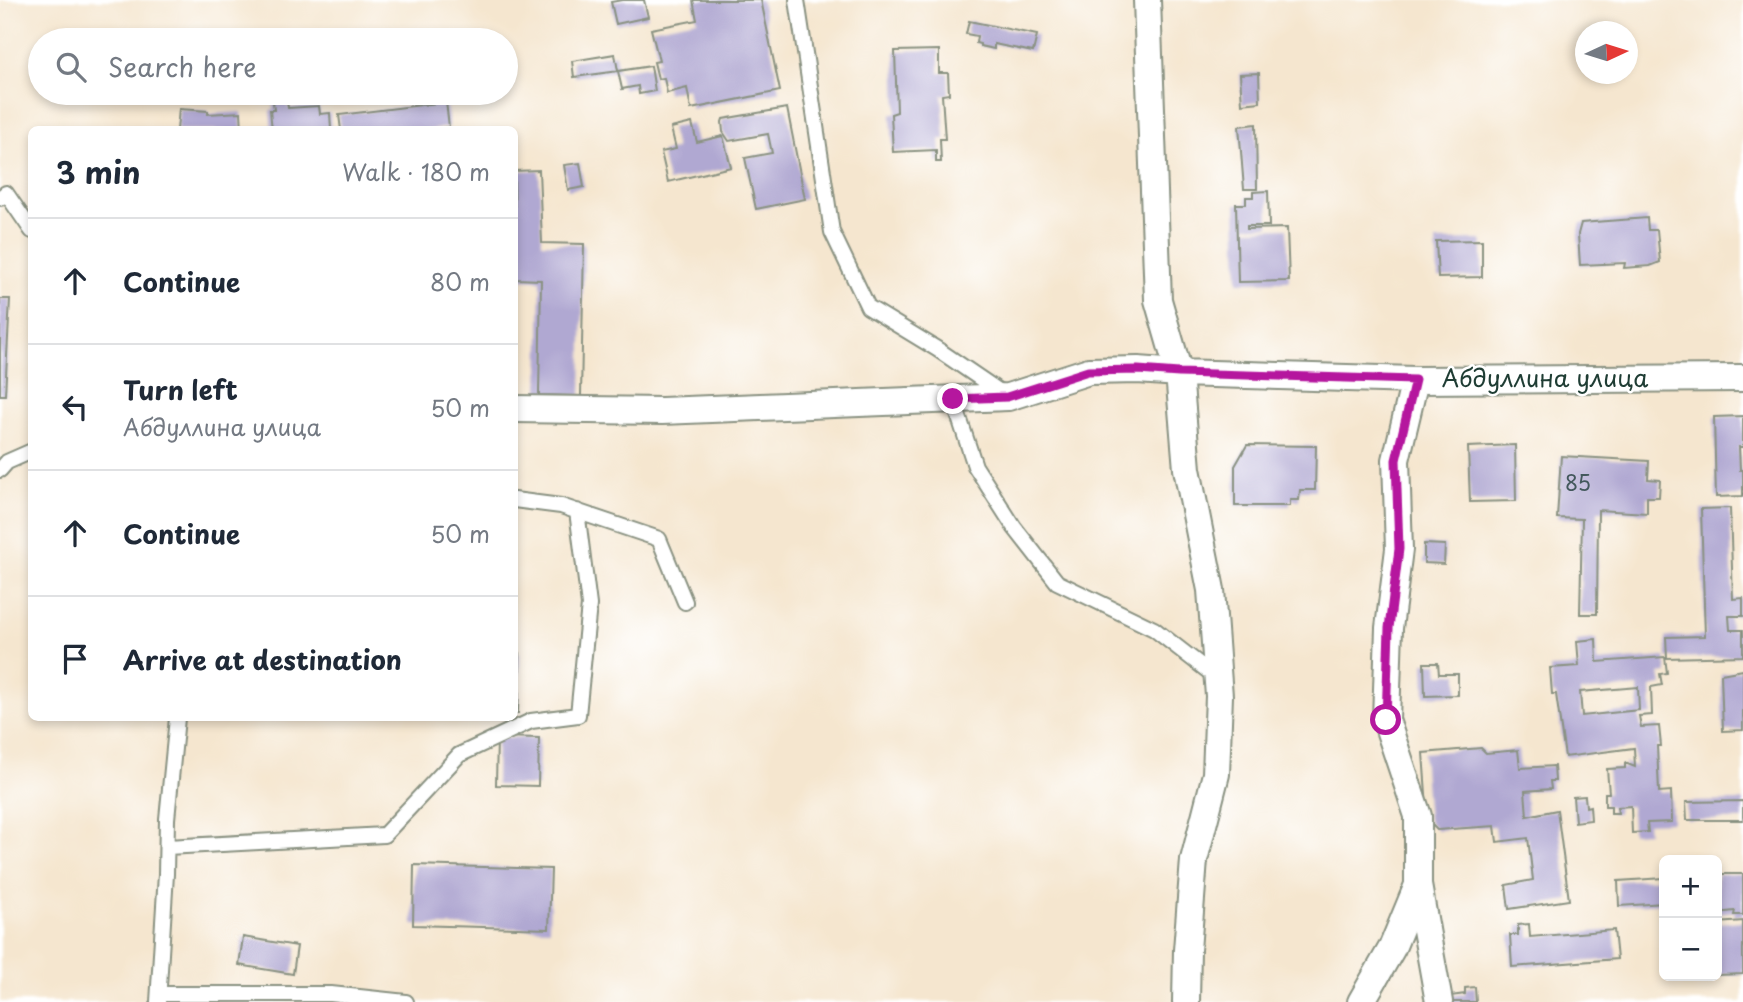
<!DOCTYPE html>
<meta charset="utf-8">
<style>
:root{--surface:#fff;--page:#f6f6f7;--text:#1f2937;--muted:#747a83;--line:#e0e1e3}
body{margin:0;font-family:"Playpen Sans",sans-serif;background:var(--page);color:var(--text)}
.controls{position:absolute;right:21px;bottom:21px;display:grid;overflow:hidden;border-radius:10px;box-shadow:0 4px 10px #0003}
.controls button{width:63px;height:63px;display:grid;place-items:center;padding:0;border:0;border-bottom:2px solid var(--line);background:var(--surface);color:var(--text);font:35px sans-serif}
.compass{position:absolute;left:1575px;top:21px;width:63px;height:63px;border-radius:50%;background:var(--surface);box-shadow:0 4px 10px #0003;rotate:86deg}
.stop{position:absolute;width:21px;height:21px;margin:-16px;border:5px solid #b5179e;border-radius:50%;background:#fff}
.stop.end{background:#b5179e;border-color:#fff;box-shadow:0 2px 7px #0008}
.list{margin:0;padding:0;list-style:none}
h2{display:flex;justify-content:space-between;align-items:center;height:91px;margin:0;padding:0 28px;font-size:30px}
h2 small{font-size:23px;font-weight:400;color:var(--muted)}
.list li{display:grid;grid-template-columns:46px 1fr auto;gap:21px;align-items:center;box-sizing:border-box;height:126px;padding:0 28px;border-top:2px solid var(--line)}
.list b{display:block;font-size:26px;white-space:nowrap}
.list p{margin:0;font-size:23px;white-space:nowrap;color:var(--muted)}
.list em{font-size:23px;font-style:normal;color:var(--muted)}
.icon{flex:none;width:38px;height:38px;fill:none;stroke:currentColor;stroke-width:2;stroke-linecap:round;stroke-linejoin:round}
.map{position:relative;flex:none;width:1743px;height:1002px;overflow:hidden}
.search{position:absolute;background:var(--surface);box-shadow:0 4px 10px #0003;left:28px;top:28px;width:490px;height:77px;display:flex;align-items:center;gap:18px;box-sizing:border-box;padding:0 24px;border-radius:38px;color:var(--muted);font-size:26px}
.panel{position:absolute;background:var(--surface);box-shadow:0 4px 10px #0003;left:28px;top:126px;width:490px;height:595px;border-radius:10px}
.map>svg:first-child{display:block}
</style>
<div class="map">
<svg width="1743" height="1002" viewBox="0 0 1743 1002">
<rect width="100%" height="100%" fill="#fff"/>
<filter id="ink" filterUnits="userSpaceOnUse"><feTurbulence type="fractalNoise" baseFrequency=".0143" numOctaves="2"/><feDisplacementMap in="SourceGraphic" scale="14" xChannelSelector="R" yChannelSelector="G"/><feConvolveMatrix kernelMatrix="1 2 1 2 8 2 1 2 1" color-interpolation-filters="sRGB"/></filter>
<filter id="wash" filterUnits="userSpaceOnUse"><feTurbulence type="fractalNoise" baseFrequency=".00686" numOctaves="4" result="noise"/><feDisplacementMap in="SourceGraphic" scale="28" xChannelSelector="R" yChannelSelector="G"/><feGaussianBlur stdDeviation="1.57" result="paint"/><feColorMatrix in="noise" values="0 0 0 0 0 0 0 0 0 0 0 0 0 0 0 0 0 1.4 0 .05"/><feComposite in="paint" operator="in"/></filter>
<g filter="url(#wash)">
<rect width="100%" height="100%" fill="#f5e6cf"/>
<g id="blocks">
<path fill="#b0a8d2" fill-rule="evenodd" d="M622 0H644L648 17 616 24 611 2Z
M693 0H761L780 91 691 109 687 88 667 93 664 78 658 79 654 62 659 61 651 29 697 20Z
M969 21 1037 35 1033 52 994 44V49L980 46V44L976 43 977 36 966 34Z
M939 50V73H948L949 94 942 95 945 139H940L941 162H936V150L893 152 891 114 897 112 895 51Z
M615 54 618 71 651 66 655 91 639 94 638 86 622 89 618 71 574 77 572 61Z
M1259 73 1260 102 1242 104 1240 74Z
M287 101 288 108 319 106 320 114 330 113 331 130H272L270 110H274L273 102Z
M446 102 449 127 429 130H341L339 115Z
M787 108 805 199 756 209 745 158 772 153 768 134 729 141 723 132 722 122 723 119Z
M179 109 208 111V114L241 112 242 130H177Z
M692 123 697 142 723 136 731 167 668 182 661 152 676 149 671 128Z
M1256 124 1257 189H1244L1239 126Z
M580 163 584 187 568 190 564 165Z
M539 170 542 243 584 244 581 396 539 395 541 280 516 279 514 171Z
M1268 191 1269 226H1247V229L1287 228 1289 281 1238 282 1236 204H1246V197H1253V192Z
M1647 218 1648 230H1657L1660 262 1650 266 1624 268 1625 263 1580 265 1578 234 1581 223Z
M1482 240V277L1438 278 1436 241Z
M0 299H10L5 395H0Z
M1743 416V447H1739L1740 470H1743V496L1716 497 1714 417Z
M1247 445 1316 446 1315 490H1300L1299 500H1290V506H1235V466Z
M1515 445 1516 501 1470 502 1468 447Z
M1561 456 1649 461 1648 479 1660 480 1659 497H1647V513L1598 510 1597 614H1580L1582 519 1557 518Z
M1730 508 1733 599 1743 598V616H1729L1730 630H1743V656L1667 658 1666 637 1705 636 1701 509Z
M1424 544 1445 545 1444 564 1424 563Z
M1596 639 1597 662 1665 657 1667 673 1660 674 1662 685 1651 687 1652 715 1639 716 1641 727 1659 726 1661 746H1657L1659 792 1671 791 1672 822 1647 823 1648 832 1632 833 1631 806 1617 807 1618 813H1611V806H1605V793H1609L1607 769 1625 768V763L1635 767 1634 748 1565 757 1556 694H1552L1550 668 1579 666 1577 641ZM1638 687 1639 710 1582 716 1580 692Z
M514 653H520L518 713H514Z
M1424 663H1438L1439 674H1458V695L1425 696Z
M1743 670V730L1723 731 1721 674Z
M497 737 539 738 538 786 496 785Z
M1481 748 1486 753 1518 750 1520 768 1554 766 1555 781H1550L1551 789 1525 791 1527 816 1557 810 1569 900 1509 909 1506 885 1533 880 1528 838 1497 842 1495 826 1437 830 1428 821 1423 753Z
M1585 796 1586 807 1590 806 1591 820 1575 822 1573 797Z
M1743 801V820H1687L1686 802Z
M414 865 551 869 549 929 413 925Z
M1717 874H1743V915H1734L1735 911 1717 913Z
M1664 878V903L1619 906 1618 881Z
M1743 921V974L1717 975V923Z
M1529 924 1530 937 1614 930 1617 959 1512 967 1510 935H1518V925Z
M243 937 297 946 293 974 239 965Z
M1475 987 1476 1002H1451L1450 996 1465 994V988Z"/>
</g>
</g>
<g filter="url(#ink)">
<use href="#blocks" fill-opacity="0" stroke="#8a9282" stroke-width="2"/>
<g fill="none" stroke-linecap="round" stroke-linejoin="round">
<g stroke="#8a9282" stroke-width="18">
<path id="service" d="M797 0 832 232 868 307 937 349 1003 394
M0 198 6 193 32 231
M953 399 975 466 1014 527 1057 582 1154 629 1217 678
M0 470 7 462 32 451
M514 500 561 506 659 539 685 602
M167 847 384 835 459 755 531 721 578 715 589 605 577 511
M159 994H331L406 1002
M158 1002 166 874 167 819 177 718"/>
</g>
<g stroke="#8a9282" stroke-width="30">
<path id="minor" d="M1147 0 1158 300 1179 373 1187 469 1211 590 1219 696 1216 774 1194 860 1187 950 1186 1002
M514 409 662 411 1008 397 1089 371 1138 370 1179 373 1415 380 1743 378
M1418 885 1439 1002
M1361 1002 1392 948 1418 885V816L1386 720 1389 628 1399 549 1396 460 1415 380"/>
</g>
<use href="#service" stroke="#fff" stroke-width="14"/>
<use href="#minor" stroke="#fff" stroke-width="26"/>
</g>
</g>
<g fill="none" stroke-linecap="round" stroke-linejoin="round" filter="url(#ink)">
<path stroke="#b5179e" stroke-width="9" d="M953 399 1007 397 1088 371 1138 370 1179 373 1415 380 1396 460 1399 549 1389 628 1386 720"/>
</g>
<g text-anchor="middle" stroke-width="5" stroke-linejoin="round" paint-order="stroke">
<g font-size="21" fill="#43585c">
<text x="1578" y="491">85</text>
</g>
<g font-size="24" fill="#1f3d34" stroke="#fff">
<text x="1545" y="387">Абдуллина улица</text>
</g>
</g>
</svg>
<div class="controls">
<button>+</button>
<button>−</button>
</div>
<svg class="compass" viewBox="-18 -18 36 36"><path d="M0-13l5 13h-10z" fill="#e53935"/><path d="M0 13l5-13h-10z" fill="#747a83"/></svg>
<div class="stop" style="left:1386px;top:720px"></div>
<div class="stop end" style="left:953px;top:399px"></div>
<div class="search"><svg class="icon" aria-label="search" viewBox="0 0 24 24"><circle cx="10" cy="10" r="6"/><path d="M15 15l6 6"/></svg>Search here</div>
<section class="panel">
<h2>3 min<small>Walk · 180 m</small></h2>
<ul class="list">
<li><svg class="icon" aria-label="ahead" viewBox="0 0 24 24"><path d="M12 20V5M6 11l6-6 6 6"/></svg><div><b>Continue</b></div><em>80 m</em></li>
<li><svg class="icon" aria-label="left" viewBox="0 0 24 24"><path d="M17 20v-9H6M10 6l-5 5 5 5"/></svg><div><b>Turn left</b><p>Абдуллина улица</p></div><em>50 m</em></li>
<li><svg class="icon" aria-label="ahead" viewBox="0 0 24 24"><path d="M12 20V5M6 11l6-6 6 6"/></svg><div><b>Continue</b></div><em>50 m</em></li>
<li><svg class="icon" aria-label="arrive" viewBox="0 0 24 24"><path d="M6 21V4h12l-3 4 3 4H6"/></svg><div><b>Arrive at destination</b></div></li>
</ul>
</section>
</div>
